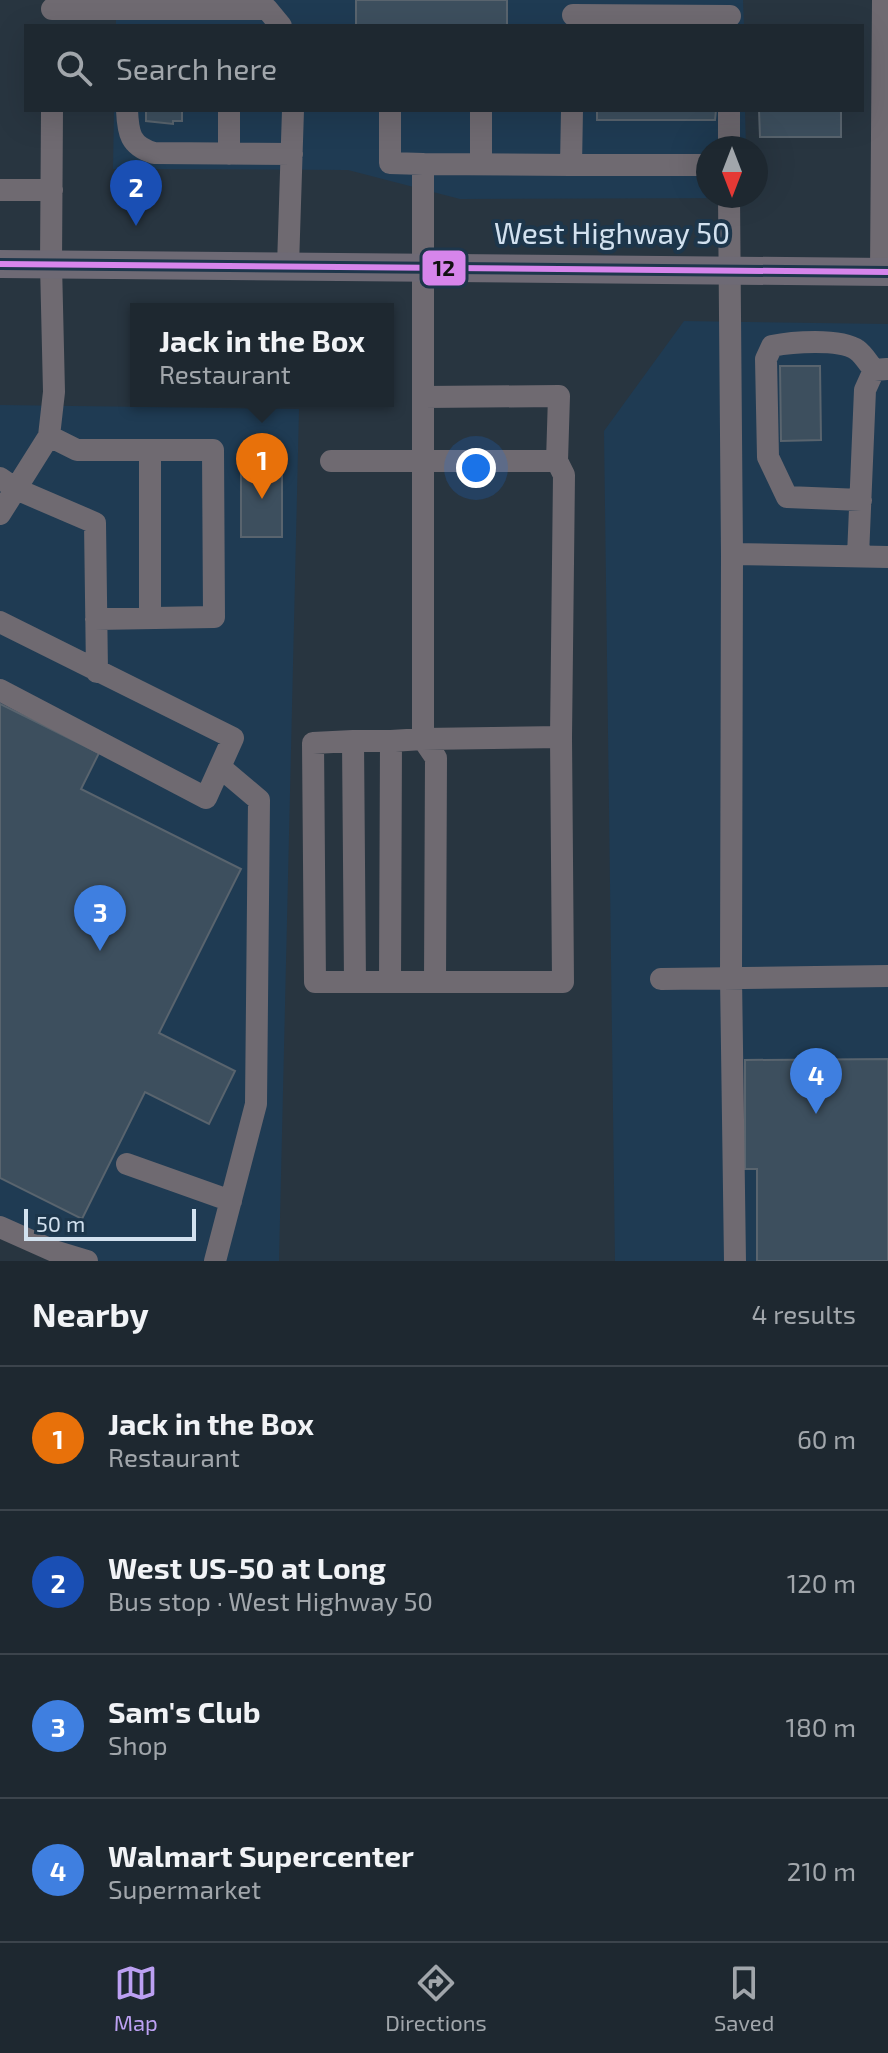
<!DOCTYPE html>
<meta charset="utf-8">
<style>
:root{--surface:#1e2830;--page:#263038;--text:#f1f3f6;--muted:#a1a6ab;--line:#3c444c;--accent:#bca0f2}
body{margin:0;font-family:"Exo 2",sans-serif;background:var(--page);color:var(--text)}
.compass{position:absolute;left:696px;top:136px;width:72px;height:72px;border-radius:50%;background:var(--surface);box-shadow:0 8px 32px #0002;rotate:180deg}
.scale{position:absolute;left:24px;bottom:20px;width:172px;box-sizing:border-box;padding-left:8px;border:4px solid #d2e1ef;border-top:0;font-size:22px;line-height:28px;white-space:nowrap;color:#d2e1ef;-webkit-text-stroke:6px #1d364b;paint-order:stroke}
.you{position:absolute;left:476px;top:468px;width:28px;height:28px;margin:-20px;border:6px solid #fff;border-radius:50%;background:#1a73e8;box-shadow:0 0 0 12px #1a73e833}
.badge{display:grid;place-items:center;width:52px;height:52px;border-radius:50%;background:var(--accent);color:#fff;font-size:26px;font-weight:700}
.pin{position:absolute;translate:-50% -66px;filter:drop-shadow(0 2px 4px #0008)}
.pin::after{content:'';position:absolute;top:42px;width:28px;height:24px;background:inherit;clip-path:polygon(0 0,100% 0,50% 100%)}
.popup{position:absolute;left:130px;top:303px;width:264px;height:104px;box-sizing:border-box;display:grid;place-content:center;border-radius:0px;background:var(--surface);filter:drop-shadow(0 2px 6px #0005);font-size:26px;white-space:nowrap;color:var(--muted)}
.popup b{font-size:30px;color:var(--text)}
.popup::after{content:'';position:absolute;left:50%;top:100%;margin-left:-16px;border:16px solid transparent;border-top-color:var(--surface)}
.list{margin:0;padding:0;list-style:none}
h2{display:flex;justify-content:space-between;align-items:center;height:104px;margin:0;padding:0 32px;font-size:34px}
h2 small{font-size:26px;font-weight:400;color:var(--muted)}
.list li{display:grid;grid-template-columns:52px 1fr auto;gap:24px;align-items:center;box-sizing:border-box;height:144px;padding:0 32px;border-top:2px solid var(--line)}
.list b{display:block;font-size:30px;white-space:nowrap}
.list p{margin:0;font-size:26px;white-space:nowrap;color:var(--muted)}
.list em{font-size:26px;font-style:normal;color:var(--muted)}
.icon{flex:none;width:44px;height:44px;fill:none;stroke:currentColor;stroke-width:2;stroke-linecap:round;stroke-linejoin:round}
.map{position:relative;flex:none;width:888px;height:1261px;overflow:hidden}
.search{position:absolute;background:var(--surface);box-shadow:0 8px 32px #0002;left:24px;right:24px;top:24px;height:88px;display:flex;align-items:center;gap:20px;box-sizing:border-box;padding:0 28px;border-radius:0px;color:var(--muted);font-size:30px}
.sheet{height:680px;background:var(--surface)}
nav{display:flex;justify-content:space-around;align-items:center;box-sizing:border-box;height:112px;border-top:2px solid var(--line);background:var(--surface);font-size:22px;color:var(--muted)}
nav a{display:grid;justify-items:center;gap:4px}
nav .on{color:var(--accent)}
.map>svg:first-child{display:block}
</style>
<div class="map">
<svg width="888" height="1261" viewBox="0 0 888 1261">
<rect width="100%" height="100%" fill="#283540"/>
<path fill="#1f3b53" d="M116 0H743L744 26H116Z
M114 110H745L746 148H708V196H747V198L460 199 348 170 113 169Z
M684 321 888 324V1261H615L604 431Z
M0 405 299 409 279 1261H64L0 1236Z"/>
<path fill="#3d4f5e" stroke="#59646e" stroke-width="2" d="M356 0H507V26H356Z
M146 110H182V121H173V124L146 121Z
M597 110H716L715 120H597Z
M759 110H841V137H760Z
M780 366H820L821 440 781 441Z
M241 460H282V537H241Z
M0 704 99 753 81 789 241 869 159 1033 235 1071 209 1124 145 1092 82 1219 0 1178Z
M888 1059V1261H757V1169H745V1060Z"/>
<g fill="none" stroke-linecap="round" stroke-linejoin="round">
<path stroke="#6f6a71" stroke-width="22" d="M52 9H267L281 26
M573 15 730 16
M127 110C128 133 130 146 154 153L292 154
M229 110V154
M390 110V163L423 164
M481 110V163
M729 148V110
M571 165H708
M0 190H52
M729 196 732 554 731 977 735 1261
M288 266 293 110
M881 272 883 0
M424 397 559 396 557 461 564 475 561 737
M49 436 77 450H213L214 617 96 619
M150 450V618
M331 461H557
M0 478 16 489 95 523 97 672
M861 500 787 497 768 457 766 359 772 346C791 342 840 338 857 350 863 354 869 364 874 370
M0 514 49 436 54 392 51 264 52 110
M732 554 888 557
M858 556 865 390 874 370 887 369
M0 622 233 738 206 798 0 690
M353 741 313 743 315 982H355
M661 979 888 976
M390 982H355L353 741H391
M435 982H390L391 741 423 739 436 758 435 982H563L561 737 423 739V164L571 165 572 110
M127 1164 231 1201
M0 1227 54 1251 87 1261
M215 1261 256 1104 259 800 220 767"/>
<path stroke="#6e6a75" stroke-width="28" d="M0 264 888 272"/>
<g stroke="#1d364b" stroke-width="12">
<path id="bus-1" d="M0 264 888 272"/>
</g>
<use href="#bus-1" stroke="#d685eb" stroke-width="6"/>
</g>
<g text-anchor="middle" stroke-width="8" stroke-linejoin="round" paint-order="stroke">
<g font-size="30" fill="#d2e1ef" stroke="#1d364b">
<text x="612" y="244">West Highway 50</text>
</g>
</g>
<rect stroke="#1d364b" stroke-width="3" x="421" y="249" width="46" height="38" rx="8" fill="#d685eb"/>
<g font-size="22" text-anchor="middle" font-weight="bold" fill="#111">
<text x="444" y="276">12</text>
</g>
</svg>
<svg class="compass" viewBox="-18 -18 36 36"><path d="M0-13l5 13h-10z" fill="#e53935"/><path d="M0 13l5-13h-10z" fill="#a1a6ab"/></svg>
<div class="scale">50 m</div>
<div class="you"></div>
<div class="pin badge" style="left:262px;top:499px;background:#e8710a">1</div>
<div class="popup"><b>Jack in the Box</b>Restaurant</div>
<div class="pin badge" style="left:136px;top:226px;background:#1a4fb4">2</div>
<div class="pin badge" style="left:100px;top:951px;background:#3f7fe0">3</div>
<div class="pin badge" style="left:816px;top:1114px;background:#3f7fe0">4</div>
<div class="search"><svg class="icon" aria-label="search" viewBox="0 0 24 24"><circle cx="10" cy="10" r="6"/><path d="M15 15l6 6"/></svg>Search here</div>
</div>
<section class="sheet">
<h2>Nearby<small>4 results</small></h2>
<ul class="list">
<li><span class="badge" style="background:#e8710a">1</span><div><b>Jack in the Box</b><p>Restaurant</p></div><em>60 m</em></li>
<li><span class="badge" style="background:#1a4fb4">2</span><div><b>West US-50 at Long</b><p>Bus stop · West Highway 50</p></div><em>120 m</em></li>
<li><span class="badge" style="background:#3f7fe0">3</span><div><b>Sam's Club</b><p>Shop</p></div><em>180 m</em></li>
<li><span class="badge" style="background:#3f7fe0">4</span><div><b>Walmart Supercenter</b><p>Supermarket</p></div><em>210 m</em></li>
</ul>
</section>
<nav>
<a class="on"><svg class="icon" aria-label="map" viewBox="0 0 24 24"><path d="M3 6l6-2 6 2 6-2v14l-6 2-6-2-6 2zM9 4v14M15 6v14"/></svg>Map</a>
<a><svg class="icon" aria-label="directions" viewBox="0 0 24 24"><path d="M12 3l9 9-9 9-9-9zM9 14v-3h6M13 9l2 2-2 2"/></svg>Directions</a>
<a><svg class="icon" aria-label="saved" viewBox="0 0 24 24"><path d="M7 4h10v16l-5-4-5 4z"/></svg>Saved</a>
</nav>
